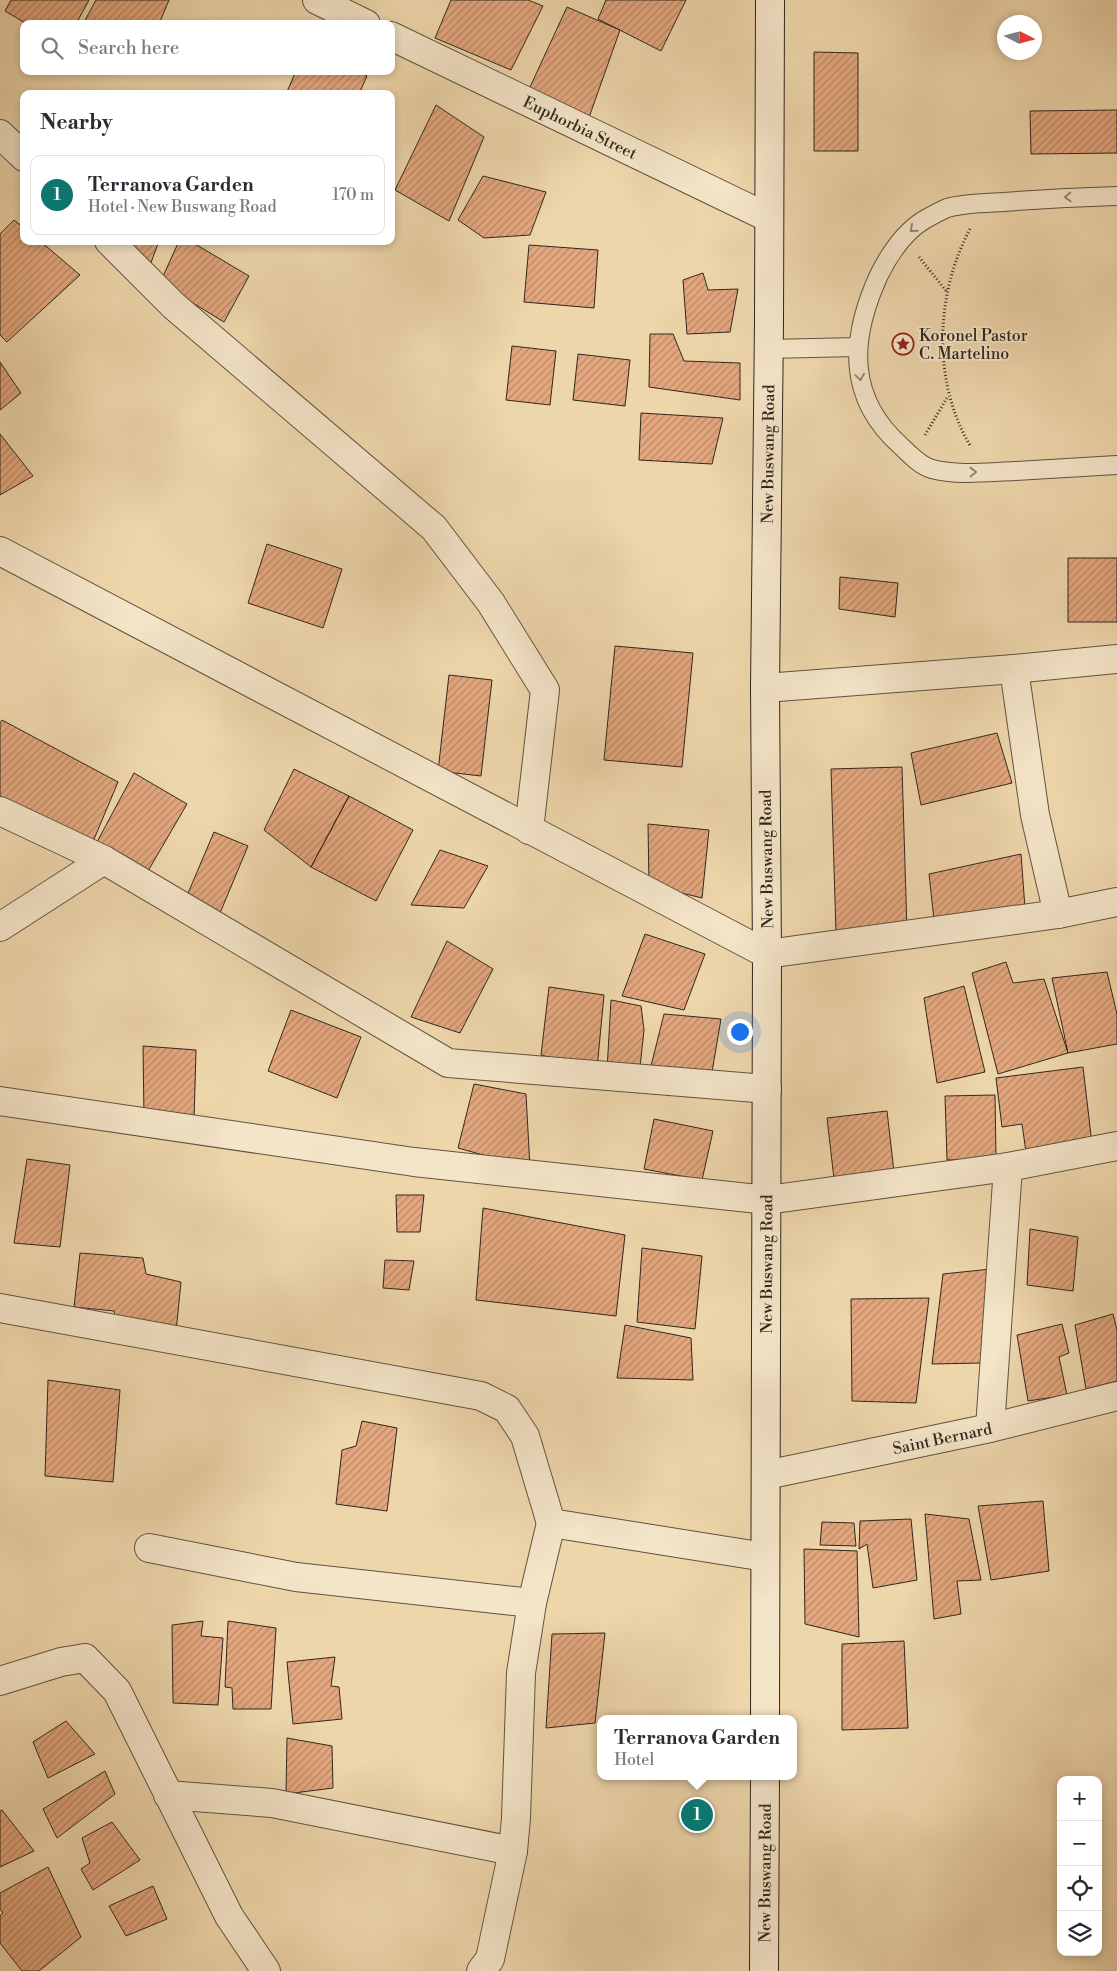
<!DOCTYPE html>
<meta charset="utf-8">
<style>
:root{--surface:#fff;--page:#f7f7f7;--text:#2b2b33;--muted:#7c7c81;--line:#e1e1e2;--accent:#0f766e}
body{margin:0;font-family:"Libre Bodoni",serif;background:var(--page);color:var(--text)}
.controls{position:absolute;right:15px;bottom:15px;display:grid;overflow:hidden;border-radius:10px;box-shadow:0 2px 8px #0003}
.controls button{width:45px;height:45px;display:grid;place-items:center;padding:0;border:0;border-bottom:1px solid var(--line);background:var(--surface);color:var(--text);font:25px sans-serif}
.compass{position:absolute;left:997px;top:15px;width:45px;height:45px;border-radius:50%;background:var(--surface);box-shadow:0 2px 8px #0003;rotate:96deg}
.you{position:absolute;left:739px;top:1031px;width:18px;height:18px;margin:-12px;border:4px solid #fff;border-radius:50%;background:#1a73e8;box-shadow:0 0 0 8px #1a73e833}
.badge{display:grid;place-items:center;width:32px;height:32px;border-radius:50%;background:var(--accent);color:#fff;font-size:16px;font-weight:700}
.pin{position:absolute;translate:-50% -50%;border:2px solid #fff;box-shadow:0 1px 5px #0006}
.popup{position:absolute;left:597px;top:1715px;width:200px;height:65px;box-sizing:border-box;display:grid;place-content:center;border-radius:10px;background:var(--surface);filter:drop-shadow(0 1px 4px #0005);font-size:16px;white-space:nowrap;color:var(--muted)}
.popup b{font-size:19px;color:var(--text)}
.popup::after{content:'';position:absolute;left:50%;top:100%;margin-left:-10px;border:10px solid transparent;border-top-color:var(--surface)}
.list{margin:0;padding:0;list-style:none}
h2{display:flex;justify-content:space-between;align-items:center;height:65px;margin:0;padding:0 20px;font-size:21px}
h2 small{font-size:16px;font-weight:400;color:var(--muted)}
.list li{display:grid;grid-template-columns:32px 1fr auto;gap:15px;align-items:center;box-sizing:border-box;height:80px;margin:0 10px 10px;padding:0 10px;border:1px solid var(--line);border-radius:10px}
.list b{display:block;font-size:19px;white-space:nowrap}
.list p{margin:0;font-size:16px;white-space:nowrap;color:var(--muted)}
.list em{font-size:16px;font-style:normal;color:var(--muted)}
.icon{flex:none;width:28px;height:28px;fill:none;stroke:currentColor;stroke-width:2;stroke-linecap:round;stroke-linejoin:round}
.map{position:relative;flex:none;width:1117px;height:1971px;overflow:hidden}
.search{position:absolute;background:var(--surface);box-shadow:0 2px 8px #0003;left:20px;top:20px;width:375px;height:55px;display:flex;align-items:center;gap:12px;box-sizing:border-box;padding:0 18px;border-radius:10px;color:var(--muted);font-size:19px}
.panel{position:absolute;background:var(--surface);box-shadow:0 2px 8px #0003;left:20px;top:90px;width:375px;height:155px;border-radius:10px}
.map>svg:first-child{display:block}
</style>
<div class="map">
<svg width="1117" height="1971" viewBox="0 0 1117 1971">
<defs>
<pattern id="building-hatch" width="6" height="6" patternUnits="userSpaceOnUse" patternTransform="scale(1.25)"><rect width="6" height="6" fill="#e4a77e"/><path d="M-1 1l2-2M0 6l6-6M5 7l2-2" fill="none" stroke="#b98867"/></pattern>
</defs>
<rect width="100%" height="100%" fill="#eed6ab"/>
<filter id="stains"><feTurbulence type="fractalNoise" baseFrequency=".004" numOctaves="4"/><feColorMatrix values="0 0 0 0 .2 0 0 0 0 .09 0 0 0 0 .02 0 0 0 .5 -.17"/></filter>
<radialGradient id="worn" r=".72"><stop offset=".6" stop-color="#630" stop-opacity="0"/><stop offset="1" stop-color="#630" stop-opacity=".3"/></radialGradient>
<path fill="url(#building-hatch)" stroke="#30271d" d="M11 0H89L76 24H27L5 11Z
M96 0H169L159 24H83Z
M451 0H528L543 6 511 70 435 38Z
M606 0H686L661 51 598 19Z
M567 7 620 30 587 123 524 100Z
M814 52 858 53V151H814Z
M296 71H356L367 76 359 94H286Z
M436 105 484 137 449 221 395 190Z
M1117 110V153L1031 154 1030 111Z
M483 176 546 192 530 235 484 238 458 220Z
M14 220 24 228V241H40L80 275 7 342 0 335V234Z
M122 241H159L149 268Z
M179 241H190L249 276 224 322 160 283Z
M529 245 598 250 594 308 524 302Z
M703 273 708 290 738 289 730 332 687 334 683 280Z
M650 334H673L684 361 740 363V400L649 387Z
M512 346 556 351 550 405 506 400Z
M578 354 630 360 625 406 573 400Z
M0 362 21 393 0 410Z
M641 413 723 418 712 464 639 460Z
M0 434 33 476 0 495Z
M267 544 342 569 323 628 248 603Z
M1068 558H1117V622H1068Z
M840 577 898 583 895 617 839 609Z
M615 646 693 653 682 767 604 760Z
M449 675 492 680 481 776 438 771Z
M2 720 118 782 92 844 0 798V723Z
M997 733 1012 783 921 805 911 753Z
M902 767 907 931 836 933 831 769Z
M294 769 349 796 311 867 264 830Z
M134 773 187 804 148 871 97 842Z
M349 796 413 830 376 901 311 867Z
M648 824 709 830 702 898 649 885Z
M214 832 248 846 220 913 186 898Z
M440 850 488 866 464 908 411 905Z
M1021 854 1025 908 934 920 929 874Z
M645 934 705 954 684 1010 622 996Z
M447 941 493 969 460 1033 411 1017Z
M1006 962 1013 983 1044 979 1068 1053 998 1074 972 973Z
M1107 972 1117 1014V1044L1068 1053 1052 978Z
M964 986 985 1072 937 1083 924 998Z
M549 987 604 995 597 1069 541 1055Z
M611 1000 641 1006 644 1030 640 1067 607 1070Z
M291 1010 361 1037 337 1098 268 1071Z
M664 1014 721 1019 711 1078 649 1074Z
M143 1046 196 1050 194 1121 144 1116Z
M1083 1067 1092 1144 1026 1152 1022 1124 1002 1127 996 1078Z
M474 1084 526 1094 530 1168 458 1148Z
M995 1095 996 1159 947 1160 945 1096Z
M887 1111 894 1172 834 1179 827 1118Z
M654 1119 713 1131 702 1180 644 1169Z
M27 1159 70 1165 60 1247 14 1243Z
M396 1195H424L420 1232H397Z
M483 1208 625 1235 616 1316 476 1300Z
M1030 1229 1078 1237 1073 1291 1027 1285Z
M642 1248 702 1256 695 1329 637 1322Z
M80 1253 143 1258 146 1274 181 1282 176 1332 116 1319 114 1311 74 1307Z
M385 1260 414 1261 409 1290 383 1288Z
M991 1269 981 1363 932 1364 943 1274Z
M929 1298 916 1403 852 1401 851 1299Z
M1113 1314 1117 1330V1381L1086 1389 1075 1325Z
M1062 1324 1069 1353 1059 1357 1067 1395 1028 1401 1017 1335Z
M625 1325 691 1338 693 1380 617 1378Z
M48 1380 120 1390 113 1482 45 1476Z
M362 1421 397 1428 387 1511 336 1504 342 1450 356 1446Z
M1043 1501 1049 1571 991 1580 978 1506Z
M925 1514 969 1519 981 1580 957 1581 961 1614 934 1619Z
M911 1519 917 1580 873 1588 867 1544 859 1549 860 1521Z
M822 1522 854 1523 856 1546 820 1545Z
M804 1549 857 1551 859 1637 805 1624Z
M203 1621 201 1636 223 1638 218 1705 173 1703 172 1625Z
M228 1621 276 1628 271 1709H233L232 1688 225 1687Z
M605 1633 595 1723 546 1728 552 1634Z
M904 1641 908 1728 842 1730V1644Z
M335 1657 331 1686 339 1687 342 1719 293 1724 287 1662Z
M66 1721 95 1754 48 1778 33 1742Z
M287 1738 332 1746 333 1788 286 1794Z
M105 1771 115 1794 57 1838 43 1809Z
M2 1810 34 1851 0 1867V1811Z
M112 1822 140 1860 93 1890 81 1869 90 1863 82 1838Z
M48 1867 81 1937 39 1971H22L0 1943V1916L3 1913 0 1909V1893Z
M153 1886 167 1919 126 1936 109 1906Z"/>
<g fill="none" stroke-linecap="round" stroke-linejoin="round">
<g stroke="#605340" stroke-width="20">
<path id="lane" d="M1117 196C1079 197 1041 199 1004 202 986 203 964 203 947 208 940 211 931 216 924 220 904 232 889 255 879 275 850 338 846 398 902 447 910 455 921 466 932 469 958 476 988 472 1015 471 1049 469 1083 467 1117 465
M768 349 857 347"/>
</g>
<g stroke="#605340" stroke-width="30">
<g id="street">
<path d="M317 0 366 24"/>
<path id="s1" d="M391 36 769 218"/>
<path d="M0 134 24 157"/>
<path d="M109 241 174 306 434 528 491 603 545 690 529 830"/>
<path d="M0 551 767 954 1058 914 1117 902"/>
<path d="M1014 669 1035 815 1058 914"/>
<path d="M765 688 1014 669 1117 659"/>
<path d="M0 811 104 860 448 1063 767 1089"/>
<path d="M0 927 104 860"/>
<path d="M0 1101 414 1162 767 1200 1008 1167 1117 1146"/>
<path d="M0 1308 481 1396 507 1409 525 1436 551 1523 765 1557"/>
<path d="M990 1428 1008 1167"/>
<path id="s2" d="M766 1475 990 1428 1117 1396"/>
<path d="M149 1548 296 1577 532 1603"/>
<path d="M0 1681 61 1662 85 1658 117 1691 229 1916 266 1971"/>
<path d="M168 1795 272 1803 513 1851"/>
<path d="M481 1971 490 1959 513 1851 516 1818 521 1673 532 1603 551 1523"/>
</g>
</g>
<g stroke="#30271d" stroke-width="30">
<g id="secondary">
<path id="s3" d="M765 1719 767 954 765 688 769 322 770 0"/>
<path id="s4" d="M764 1971 765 1776"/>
</g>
</g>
<path stroke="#30271d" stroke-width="3" stroke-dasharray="1 2.5" stroke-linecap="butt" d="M970 229C935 294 932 383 971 447
M919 257 947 292
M925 435 948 396"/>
<use href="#lane" stroke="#f4e4c8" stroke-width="18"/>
<use href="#street" stroke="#f4e4c8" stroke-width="28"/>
<use href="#secondary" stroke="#f4e4c8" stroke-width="28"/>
</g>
<defs><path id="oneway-chevron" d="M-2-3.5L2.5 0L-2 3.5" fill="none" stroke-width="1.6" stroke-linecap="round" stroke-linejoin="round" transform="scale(1.25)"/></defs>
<g stroke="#928672">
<use href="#oneway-chevron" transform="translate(1068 197) rotate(178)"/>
<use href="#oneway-chevron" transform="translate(913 229) rotate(139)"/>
<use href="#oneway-chevron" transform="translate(860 377) rotate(82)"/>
<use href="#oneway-chevron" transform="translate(973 472) rotate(-1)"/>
</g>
<defs>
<g id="sight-ring" transform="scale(1.125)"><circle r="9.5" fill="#f4e4c8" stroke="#8f2418" stroke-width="1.5"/><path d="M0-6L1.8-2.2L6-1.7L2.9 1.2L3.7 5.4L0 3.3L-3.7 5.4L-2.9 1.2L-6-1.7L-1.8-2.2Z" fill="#8f2418"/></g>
</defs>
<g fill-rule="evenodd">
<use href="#sight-ring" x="903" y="344"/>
</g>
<g text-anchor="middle" stroke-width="4" stroke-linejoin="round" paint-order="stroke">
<g font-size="16" fill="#30271d" stroke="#f4e4c8">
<text dy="6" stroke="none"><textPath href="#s1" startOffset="210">Euphorbia Street</textPath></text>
<text dy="6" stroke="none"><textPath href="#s3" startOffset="1265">New Buswang Road</textPath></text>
<text transform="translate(766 859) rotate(-91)" y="6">New Buswang Road</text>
<text dy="6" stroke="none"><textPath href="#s3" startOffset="455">New Buswang Road</textPath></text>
<text dy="6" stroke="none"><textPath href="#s2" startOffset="180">Saint Bernard</textPath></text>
<text dy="6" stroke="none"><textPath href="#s4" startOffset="98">New Buswang Road</textPath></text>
</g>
<g font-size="16" fill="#30271d" stroke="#f4e4c8" text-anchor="start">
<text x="919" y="341">Koronel Pastor<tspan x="919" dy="18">C. Martelino</tspan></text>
</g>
</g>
<rect width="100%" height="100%" filter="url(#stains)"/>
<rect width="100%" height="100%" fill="url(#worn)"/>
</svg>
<div class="controls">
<button>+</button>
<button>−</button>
<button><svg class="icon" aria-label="locate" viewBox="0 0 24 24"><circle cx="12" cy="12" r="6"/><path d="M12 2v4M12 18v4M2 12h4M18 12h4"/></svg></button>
<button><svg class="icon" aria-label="layers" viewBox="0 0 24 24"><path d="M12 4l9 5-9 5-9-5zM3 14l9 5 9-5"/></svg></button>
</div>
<svg class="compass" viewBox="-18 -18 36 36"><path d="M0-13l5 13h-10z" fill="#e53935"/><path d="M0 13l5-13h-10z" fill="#7c7c81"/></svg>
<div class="you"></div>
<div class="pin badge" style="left:697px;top:1815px">1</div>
<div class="popup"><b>Terranova Garden</b>Hotel</div>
<div class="search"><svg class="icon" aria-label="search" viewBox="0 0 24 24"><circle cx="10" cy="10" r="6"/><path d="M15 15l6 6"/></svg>Search here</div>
<section class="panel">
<h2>Nearby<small></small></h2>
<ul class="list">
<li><span class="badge">1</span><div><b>Terranova Garden</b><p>Hotel · New Buswang Road</p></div><em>170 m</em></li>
</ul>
</section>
</div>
